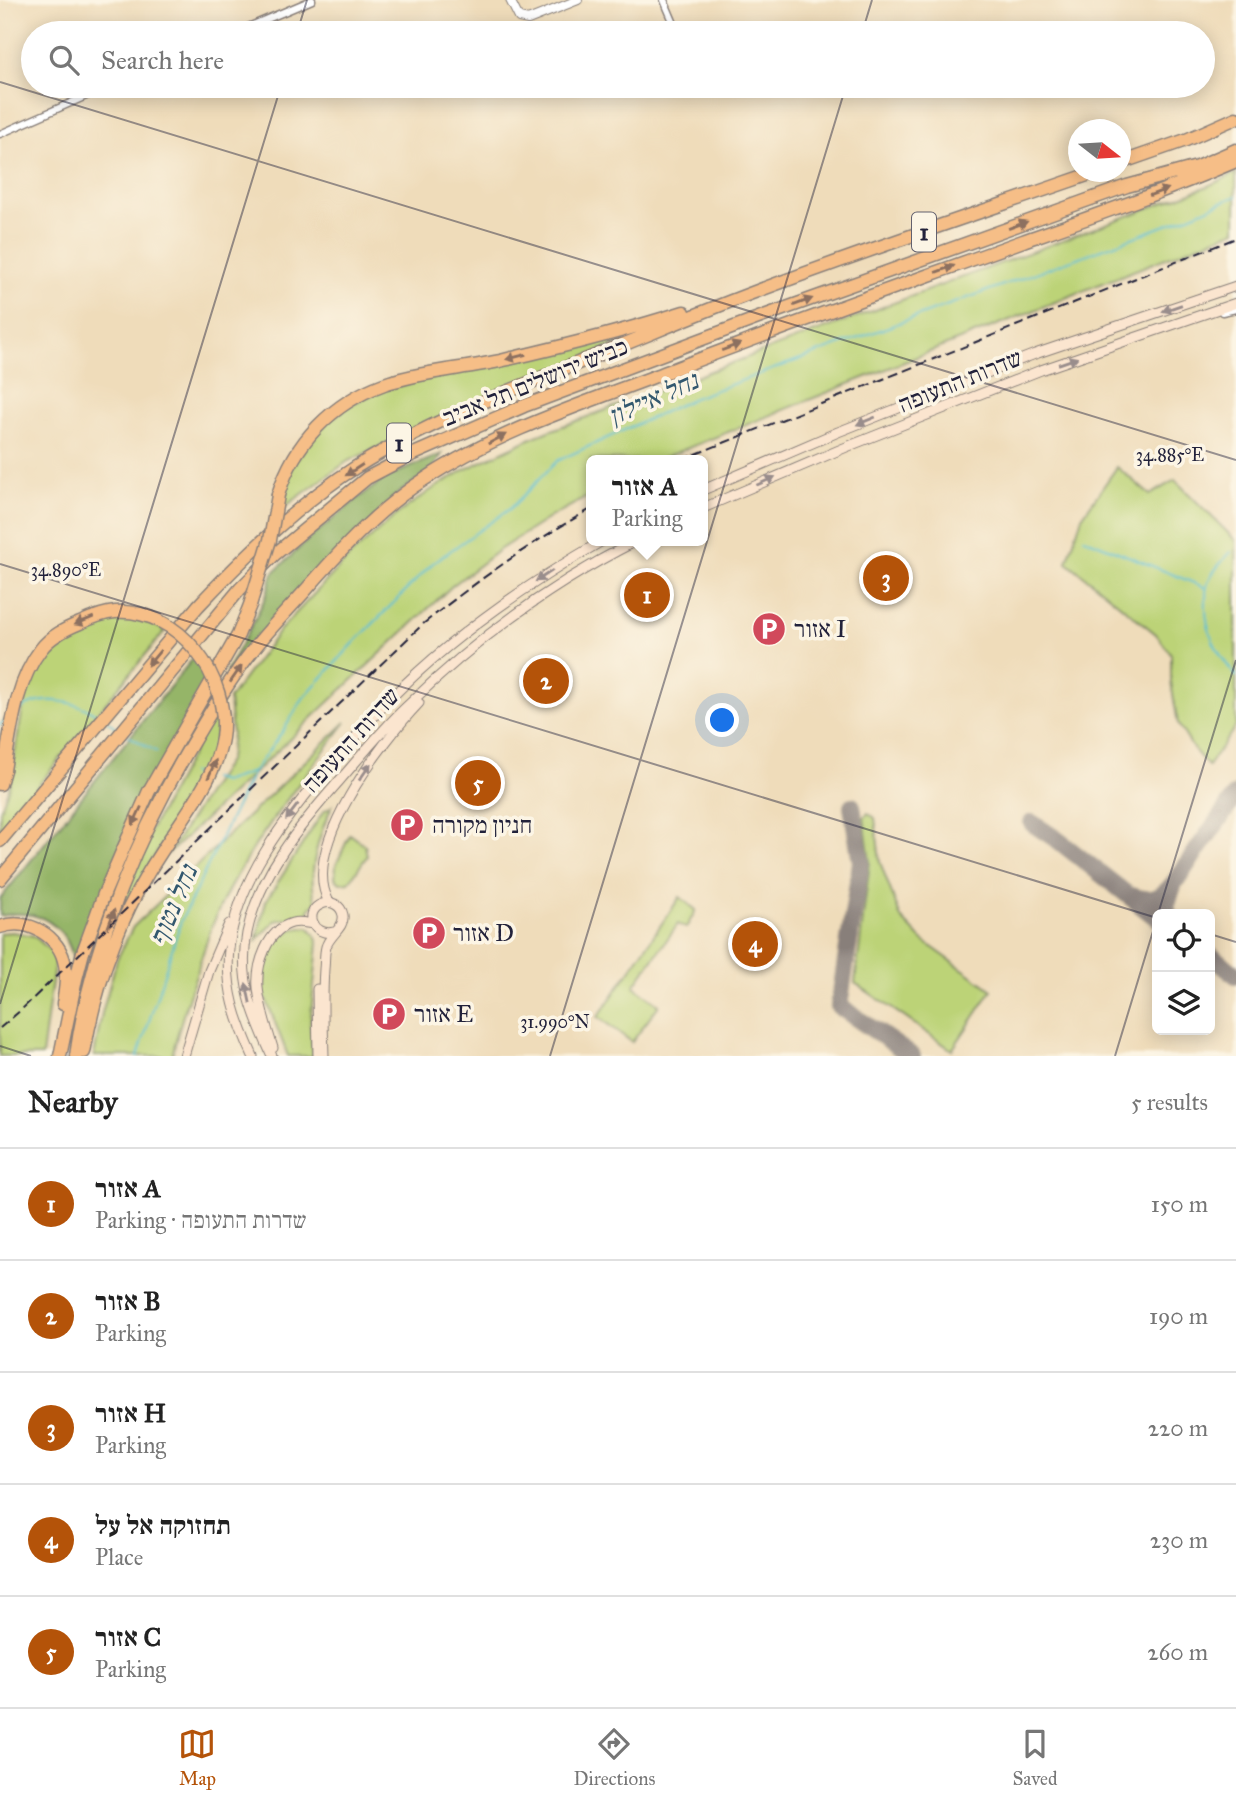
<!DOCTYPE html>
<meta charset="utf-8">
<style>
:root{--surface:#fff;--page:#f6f6f6;--text:#222;--muted:#767676;--line:#e0e0e0;--accent:#b45309}
body{margin:0;font-family:"IM FELL Great Primer","Frank Ruhl Libre",serif;background:var(--page);color:var(--text)}
.controls{position:absolute;right:21px;bottom:21px;display:grid;overflow:hidden;border-radius:10px;box-shadow:0 4px 18px #0003}
.controls button{width:63px;height:63px;display:grid;place-items:center;padding:0;border:0;border-bottom:2px solid var(--line);background:var(--surface);color:var(--text);font:35px sans-serif}
.compass{position:absolute;left:1068px;top:119px;width:63px;height:63px;border-radius:50%;background:var(--surface);box-shadow:0 4px 18px #0003;rotate:107deg}
.you{position:absolute;left:723px;top:721px;width:24px;height:24px;margin:-18px;border:5px solid #fff;border-radius:50%;background:#1a73e8;box-shadow:0 0 0 10px #1a73e833}
.badge{display:grid;place-items:center;width:46px;height:46px;border-radius:50%;background:var(--accent);color:#fff;font-size:23px;font-weight:700}
.pin{position:absolute;translate:-50% -50%;border:4px solid #fff;box-shadow:0 2px 7px #0006}
.popup{position:absolute;left:586px;top:455px;width:122px;height:91px;box-sizing:border-box;display:grid;place-content:center;border-radius:10px;background:var(--surface);filter:drop-shadow(0 2px 5px #0005);font-size:23px;white-space:nowrap;color:var(--muted)}
.popup b{font-size:26px;color:var(--text)}
.popup::after{content:'';position:absolute;left:50%;top:100%;margin-left:-14px;border:14px solid transparent;border-top-color:var(--surface)}
.list{margin:0;padding:0;list-style:none}
h2{display:flex;justify-content:space-between;align-items:center;height:91px;margin:0;padding:0 28px;font-size:30px}
h2 small{font-size:23px;font-weight:400;color:var(--muted)}
.list li{display:grid;grid-template-columns:46px 1fr auto;gap:21px;align-items:center;box-sizing:border-box;height:112px;padding:0 28px;border-top:2px solid var(--line)}
.list b{display:block;font-size:26px;white-space:nowrap}
.list p{margin:0;font-size:23px;white-space:nowrap;color:var(--muted)}
.list em{font-size:23px;font-style:normal;color:var(--muted)}
.icon{flex:none;width:38px;height:38px;fill:none;stroke:currentColor;stroke-width:2;stroke-linecap:round;stroke-linejoin:round}
.map{position:relative;flex:none;width:1236px;height:1056px;overflow:hidden}
.search{position:absolute;background:var(--surface);box-shadow:0 4px 18px #0003;left:21px;right:21px;top:21px;height:77px;display:flex;align-items:center;gap:18px;box-sizing:border-box;padding:0 24px;border-radius:38px;color:var(--muted);font-size:26px}
.sheet{height:651px;background:var(--surface)}
nav{display:flex;justify-content:space-around;align-items:center;box-sizing:border-box;height:98px;border-top:2px solid var(--line);background:var(--surface);font-size:19px;color:var(--muted)}
nav a{display:grid;justify-items:center;gap:4px}
nav .on{color:var(--accent)}
.map>svg:first-child{display:block}
</style>
<div class="map">
<svg width="1236" height="1056" viewBox="0 0 1236 1056">
<rect width="100%" height="100%" fill="#fcf5e5"/>
<filter id="ink" filterUnits="userSpaceOnUse"><feTurbulence type="fractalNoise" baseFrequency=".0143" numOctaves="2"/><feDisplacementMap in="SourceGraphic" scale="14" xChannelSelector="R" yChannelSelector="G"/><feConvolveMatrix kernelMatrix="1 2 1 2 8 2 1 2 1" color-interpolation-filters="sRGB"/></filter>
<filter id="wash" filterUnits="userSpaceOnUse"><feTurbulence type="fractalNoise" baseFrequency=".00686" numOctaves="4" result="noise"/><feDisplacementMap in="SourceGraphic" scale="28" xChannelSelector="R" yChannelSelector="G"/><feGaussianBlur stdDeviation="1.57" result="paint"/><feColorMatrix in="noise" values="0 0 0 0 0 0 0 0 0 0 0 0 0 0 0 0 0 1.4 0 .05"/><feComposite in="paint" operator="in"/></filter>
<g filter="url(#wash)">
<rect width="100%" height="100%" fill="#efdcba"/>
<path fill="#bcd377" stroke="#6f7a59" stroke-width="2" d="M1236 173V230L658 460H591V495L552 516 499 550 452 586 168 854 229 759 232 734 229 699 280 630 348 558 396 515 431 490 468 468 536 436 1208 186Z
M688 315 468 406 348 461 283 508 285 482 291 466 325 423 355 402 385 389Z
M1117 467 1150 495 1175 480 1236 541V726L1208 766 1194 750 1178 724 1171 682V654L1156 634 1067 562 1082 517Z
M104 617C126 619 145 618 165 631L0 832V811L9 787 26 690C44 643 61 638 104 617Z
M217 707 216 738 214 748 201 779 144 874 130 903 114 918 138 853Z
M346 722C305 776 262 829 229 889 215 914 206 942 198 969 188 998 179 1026 172 1056H94L102 1013 117 959 133 927Z
M332 806C320 832 306 874 316 902L310 908 308 915 275 921 256 941 266 901 323 812Z
M868 813 875 818 880 862 901 918 922 940 992 990 952 1050 855 983 870 862 864 817Z
M350 834 365 845 367 856 349 882 340 883 335 878 336 865Z
M680 897 696 910 686 928 678 924 634 986 659 1005 632 1042 598 1017Z
M309 927 315 935 318 943 310 1025 313 1056H288L264 994 265 960 277 939 293 929Z
M13 932 34 936 54 954V966L42 1056H0V933Z"/>
<path fill="#95b568" stroke="#5c6c52" stroke-width="2" d="M442 454 431 470 396 495 230 673 226 672 253 623 266 596 273 573 310 538 356 500 387 477Z
M194 657 203 670 207 682 73 958C68 933 49 915 23 914 15 913 7 915 0 916V899Z"/>
<g fill="none" stroke-linecap="round" stroke-linejoin="round">
<path stroke="#53bcd0" stroke-width="2" d="M1084 538 1206 588
M1231 552C1223 560 1215 568 1210 578 1206 585 1206 592 1206 600 1204 630 1217 654 1236 676
M19 710C44 694 76 701 100 716
M107 721 117 728
M0 725 9 717
M127 735 157 752
M191 773 204 777
M212 779 223 782 253 772 283 731 304 697 354 643 433 563 511 508 557 461 694 398 1148 232 1192 215 1236 196
M138 1056 181 921 253 772"/>
<path stroke="#887f7a" stroke-width="18" d="M852 806 861 862 839 1006 912 1056
M1032 823 1059 841 1157 918
M1174 883 1236 795
M1132 896C1152 903 1161 899 1174 883L1166 906 1168 914
M1210 955 1236 975"/>
</g>
</g>
<g filter="url(#ink)">
<g fill="none" stroke-linecap="round" stroke-linejoin="round">
<g stroke="#887f7a" stroke-width="9">
<path id="minor" d="M664 0 678 33
M234 33 312 0
M0 134 109 86
M1222 312 1236 309"/>
</g>
<g stroke="#887f7a" stroke-width="10">
<path id="tertiary" d="M510 0 519 18 528 20 578 0"/>
</g>
<g stroke="#887f7a" stroke-width="11">
<path id="secondary" d="M703 490 838 432 1035 354 1236 286
M703 508 844 448 1041 370 1236 303
M329 902C299 848 383 741 419 703
M317 989 318 1056
M273 1048C267 1028 260 1008 258 988 256 965 267 930 292 923 299 921 306 923 314 924
M184 1056 209 971 229 924
M253 1056C237 1021 225 988 229 949 236 881 286 816 330 766 350 744 369 721 390 699 452 636 526 585 602 541
M272 1056C253 1014 238 980 247 933 259 874 301 824 340 780 361 756 381 731 404 709 472 642 551 584 636 541
M324 1056C323 1027 322 998 324 969 325 962 324 954 326 947 329 935 345 928 343 915 341 905 331 900 322 904 303 911 313 937 334 932"/>
</g>
<g stroke="#887f7a" stroke-width="15">
<path id="motorway" d="M1120 163 1186 140 1236 118
M278 495C294 442 332 403 384 384 423 371 465 369 504 360 565 346 625 331 684 312
M0 784 4 770
M0 841 198 606C246 555 297 505 356 467 435 418 524 385 610 350 657 331 704 311 752 293 866 250 981 212 1096 172
M0 879 240 589 274 555 367 478 407 457 524 406 761 317 1127 186 1197 167 1236 150
M0 927C28 917 60 936 65 965 68 978 65 991 63 1004
M84 1052C95 990 115 928 148 873 157 858 167 843 177 828
M60 1056 76 979 83 952 104 894 124 847 149 791 238 635 250 605
M76 1056C92 942 138 833 197 735 214 706 232 676 253 650 269 629 288 610 305 591 341 550 379 508 425 479 500 430 586 403 669 371 786 326 905 284 1023 241 1094 216 1166 191 1236 161"/>
</g>
<use href="#minor" stroke="#fff" stroke-width="6"/>
<use href="#tertiary" stroke="#fff" stroke-width="8"/>
<use href="#secondary" stroke="#fbe5cf" stroke-width="9"/>
<use href="#motorway" stroke="#f6be87" stroke-width="12"/>
<path stroke="#22223b" stroke-width="2" stroke-dasharray="10 5" stroke-linecap="butt" d="M681 460 1236 238
M0 1028 22 1009 423 624C477 581 531 542 591 509"/>
<g stroke="#887f7a" stroke-width="15" stroke-linecap="butt">
<path id="motorway-bridge" d="M250 605 270 540 278 495
M4 770C11 730 15 683 41 649 51 636 65 629 80 623 91 618 103 613 115 612 179 607 231 678 222 738 217 771 195 801 177 828"/>
</g>
<use href="#motorway-bridge" stroke="#f6be87" stroke-width="12"/>
</g>
<defs><path id="oneway-solid" d="M-6-.8H1V-3.2L6.5 0L1 3.2V.8H-6Z" transform="scale(1.75)"/></defs>
<g fill="#8c7061">
<use href="#oneway-solid" transform="translate(1159 192) rotate(-20)"/>
<use href="#oneway-solid" transform="translate(1018 225) rotate(-20)"/>
<use href="#oneway-solid" transform="translate(945 269) rotate(-20)"/>
<use href="#oneway-solid" transform="translate(803 302) rotate(-20)"/>
<use href="#oneway-solid" transform="translate(731 347) rotate(-21)"/>
<use href="#oneway-solid" transform="translate(516 357) rotate(166)"/>
<use href="#oneway-solid" transform="translate(497 439) rotate(-28)"/>
<use href="#oneway-solid" transform="translate(354 470) rotate(147)"/>
<use href="#oneway-solid" transform="translate(84 621) rotate(158)"/>
<use href="#oneway-solid" transform="translate(154 658) rotate(130)"/>
<use href="#oneway-solid" transform="translate(236 674) rotate(-55)"/>
<use href="#oneway-solid" transform="translate(212 769) rotate(-67)"/>
<use href="#oneway-solid" transform="translate(137 816) rotate(115)"/>
<use href="#oneway-solid" transform="translate(111 919) rotate(-70)"/>
</g>
<g fill="#998d8c">
<use href="#oneway-solid" transform="translate(1172 308) rotate(161)"/>
<use href="#oneway-solid" transform="translate(1068 361) rotate(-19)"/>
<use href="#oneway-solid" transform="translate(866 421) rotate(158)"/>
<use href="#oneway-solid" transform="translate(766 481) rotate(-24)"/>
<use href="#oneway-solid" transform="translate(544 576) rotate(147)"/>
<use href="#oneway-solid" transform="translate(365 772) rotate(-55)"/>
<use href="#oneway-solid" transform="translate(292 812) rotate(127)"/>
<use href="#oneway-solid" transform="translate(248 993) rotate(-102)"/>
</g>
</g>
<path fill="none" stroke="#22223b" stroke-width="2" stroke-opacity="0.45" d="M297 33 307 0M862 33 872 0M0 82 1236 460M0 564 1157 918M1158 914 1236 660M1210 934 1236 942M0 1004 281 86M0 1046 31 1056M550 1056 846 86M1115 1056 1157 918"/>
<defs>
<g id="parking-disc" transform="scale(1.75)"><circle r="9.5" fill="#d1495b" stroke="#fcf5e5"/><path d="M-3.5-5.5H1a3.5 3.5 0 0 1 0 7H-1V5.5H-3.5ZM-1-3.4V-.6H.8a1.4 1.4 0 0 0 0-2.8Z" fill="#fff"/></g>
</defs>
<g fill-rule="evenodd">
<use href="#parking-disc" x="769" y="629"/>
<use href="#parking-disc" x="407" y="825"/>
<use href="#parking-disc" x="429" y="933"/>
<use href="#parking-disc" x="389" y="1014"/>
</g>
<g text-anchor="middle" stroke-width="7" stroke-linejoin="round" paint-order="stroke">
<g fill="#fcf5e5" stroke="#63616e" stroke-width="2">
<rect x="912" y="212.5" width="24" height="39" rx="5"/>
<rect x="387" y="423.5" width="24" height="39" rx="5"/>
</g>
<g font-size="23" font-weight="bold" fill="#22223b">
<text x="924" y="240">1</text>
<text x="399" y="451">1</text>
</g>
<g font-size="24" fill="#22223b" stroke="#fcf5e5">
<text transform="translate(960 381) rotate(-22)" y="8">שדרות התעופה</text>
<text transform="translate(535 382) rotate(-22)" y="8">כביש ירושלים תל אביב</text>
<text transform="translate(351 740) rotate(-48)" y="8">שדרות התעופה</text>
</g>
<g font-size="24" fill="#22223b" stroke="#fcf5e5" text-anchor="start">
<text x="794" y="637">אזור I</text>
<text x="432" y="833">חניון מקורה</text>
<text x="453" y="941">אזור D</text>
<text x="414" y="1022">אזור E</text>
</g>
<g font-size="26" font-style="italic" fill="#33586f" stroke="#fcf5e5">
<text transform="translate(653 398) rotate(-24)" y="9">נחל איילון</text>
<text transform="translate(173 905) rotate(-67)" y="9">נחל נטוף</text>
</g>
</g>
<g font-size="18" text-anchor="middle" fill="#22223b" stroke="#fcf5e5" stroke-width="7" stroke-linejoin="round" paint-order="stroke">
<text x="1170" y="461">34.885°E</text>
<text x="66" y="576">34.890°E</text>
<text x="555" y="1028">31.990°N</text>
</g>
</svg>
<div class="controls">
<button><svg class="icon" aria-label="locate" viewBox="0 0 24 24"><circle cx="12" cy="12" r="6"/><path d="M12 2v4M12 18v4M2 12h4M18 12h4"/></svg></button>
<button><svg class="icon" aria-label="layers" viewBox="0 0 24 24"><path d="M12 4l9 5-9 5-9-5zM3 14l9 5 9-5"/></svg></button>
</div>
<svg class="compass" viewBox="-18 -18 36 36"><path d="M0-13l5 13h-10z" fill="#e53935"/><path d="M0 13l5-13h-10z" fill="#767676"/></svg>
<div class="you"></div>
<div class="pin badge" style="left:647px;top:595px">1</div>
<div class="popup"><b>אזור A</b>Parking</div>
<div class="pin badge" style="left:546px;top:681px">2</div>
<div class="pin badge" style="left:886px;top:578px">3</div>
<div class="pin badge" style="left:755px;top:944px">4</div>
<div class="pin badge" style="left:478px;top:783px">5</div>
<div class="search"><svg class="icon" aria-label="search" viewBox="0 0 24 24"><circle cx="10" cy="10" r="6"/><path d="M15 15l6 6"/></svg>Search here</div>
</div>
<section class="sheet">
<h2>Nearby<small>5 results</small></h2>
<ul class="list">
<li><span class="badge">1</span><div><b>אזור A</b><p>Parking · שדרות התעופה</p></div><em>150 m</em></li>
<li><span class="badge">2</span><div><b>אזור B</b><p>Parking</p></div><em>190 m</em></li>
<li><span class="badge">3</span><div><b>אזור H</b><p>Parking</p></div><em>220 m</em></li>
<li><span class="badge">4</span><div><b>תחזוקה אל על</b><p>Place</p></div><em>230 m</em></li>
<li><span class="badge">5</span><div><b>אזור C</b><p>Parking</p></div><em>260 m</em></li>
</ul>
</section>
<nav>
<a class="on"><svg class="icon" aria-label="map" viewBox="0 0 24 24"><path d="M3 6l6-2 6 2 6-2v14l-6 2-6-2-6 2zM9 4v14M15 6v14"/></svg>Map</a>
<a><svg class="icon" aria-label="directions" viewBox="0 0 24 24"><path d="M12 3l9 9-9 9-9-9zM9 14v-3h6M13 9l2 2-2 2"/></svg>Directions</a>
<a><svg class="icon" aria-label="saved" viewBox="0 0 24 24"><path d="M7 4h10v16l-5-4-5 4z"/></svg>Saved</a>
</nav>
